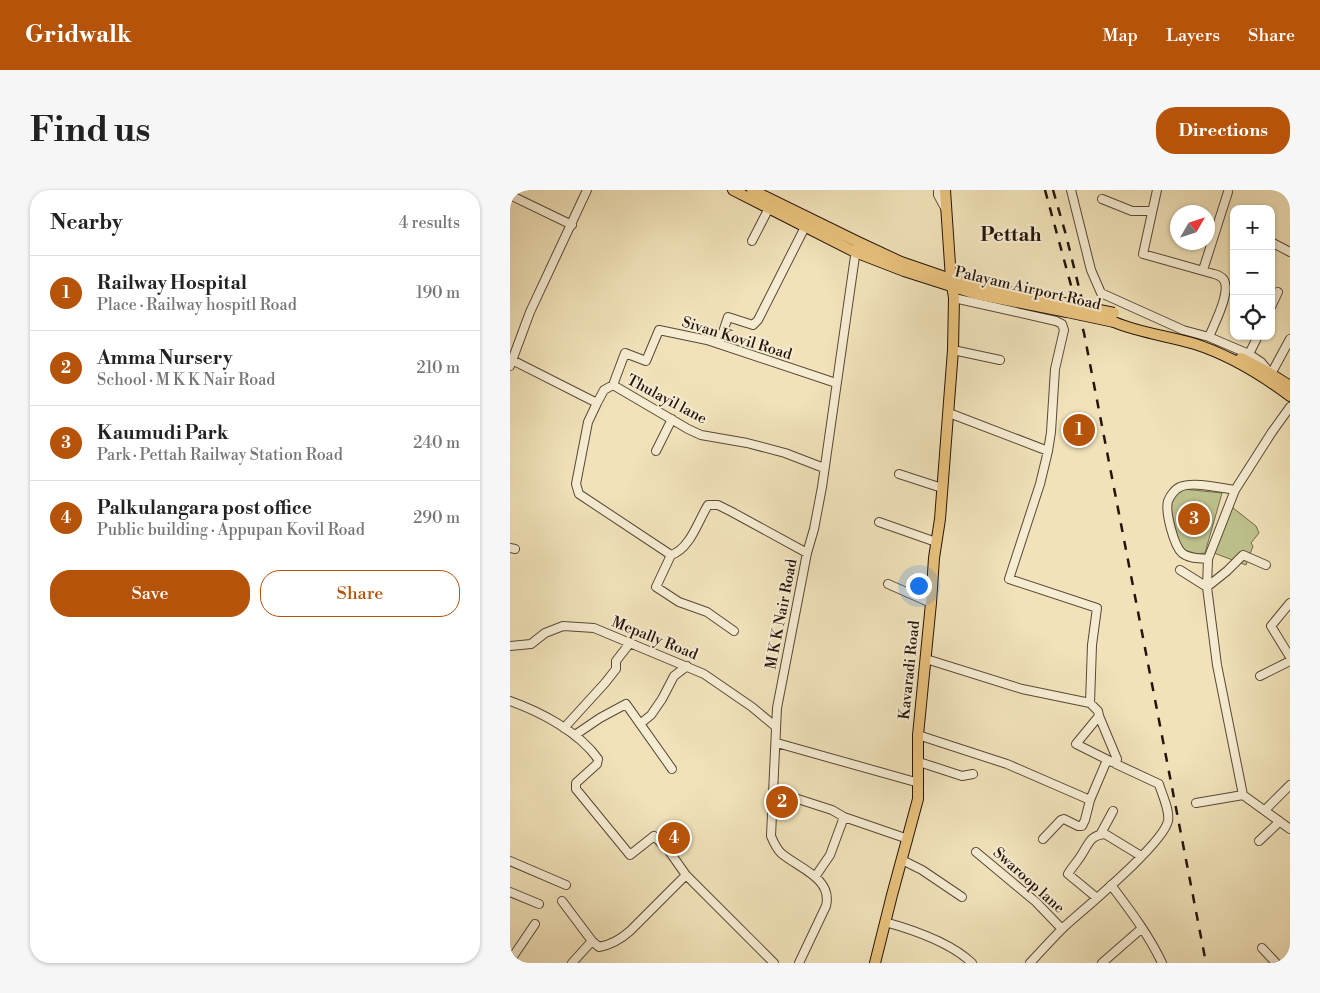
<!DOCTYPE html>
<meta charset="utf-8">
<style>
:root{--surface:#fff;--page:#f6f6f6;--text:#222;--muted:#767676;--line:#e0e0e0;--accent:#b45309}
body{margin:0;font-family:"Libre Bodoni",serif;background:var(--page);color:var(--text)}
.controls{position:absolute;right:15px;top:15px;display:grid;overflow:hidden;border-radius:10px;box-shadow:0 1px 4px #0004}
.controls button{width:45px;height:45px;display:grid;place-items:center;padding:0;border:0;border-bottom:1px solid var(--line);background:var(--surface);color:var(--text);font:25px sans-serif}
.compass{position:absolute;left:660px;top:15px;width:45px;height:45px;border-radius:50%;background:var(--surface);box-shadow:0 1px 4px #0004;rotate:51deg}
.you{position:absolute;left:408px;top:395px;width:18px;height:18px;margin:-12px;border:4px solid #fff;border-radius:50%;background:#1a73e8;box-shadow:0 0 0 8px #1a73e833}
.badge{display:grid;place-items:center;width:32px;height:32px;border-radius:50%;background:var(--accent);color:#fff;font-size:16px;font-weight:700}
.pin{position:absolute;translate:-50% -50%;border:2px solid #fff;box-shadow:0 1px 5px #0006}
.list{margin:0;padding:0;list-style:none}
h2{display:flex;justify-content:space-between;align-items:center;height:65px;margin:0;padding:0 20px;font-size:21px}
h2 small{font-size:16px;font-weight:400;color:var(--muted)}
.list li{display:grid;grid-template-columns:32px 1fr auto;gap:15px;align-items:center;box-sizing:border-box;height:75px;padding:0 20px;border-top:1px solid var(--line)}
.list b{display:block;font-size:19px;white-space:nowrap}
.list p{margin:0;font-size:16px;white-space:nowrap;color:var(--muted)}
.list em{font-size:16px;font-style:normal;color:var(--muted)}
.actions{display:flex;gap:10px;padding:15px 20px}
.actions a{flex:1;padding:11px 0;border:1px solid var(--accent);border-radius:20px;text-align:center;font-size:18px;color:var(--accent)}
.actions .main{background:var(--accent);color:#fff}
.icon{flex:none;width:28px;height:28px;fill:none;stroke:currentColor;stroke-width:2;stroke-linecap:round;stroke-linejoin:round}
.map{position:relative;flex:none;width:780px;height:773px;overflow:hidden;border-radius:20px}
header{display:flex;align-items:center;gap:30px;box-sizing:border-box;height:70px;padding:0 25px;background:var(--accent);color:#fff}
header strong{font-size:24px}
nav{display:flex;gap:28px;margin-inline-start:auto;font-size:18px}
.intro{display:flex;align-items:center;justify-content:space-between;box-sizing:border-box;height:120px;padding:0 30px}
h1{margin:0;font-size:35px}
.button{padding:12px 22px;border-radius:20px;background:var(--accent);color:#fff;font-size:18px;font-weight:700}
main{display:flex;gap:30px;padding:0 30px}
aside{flex:1;background:var(--surface);border-radius:20px;box-shadow:0 1px 4px #0004}
.map>svg:first-child{display:block}
</style>
<header>
<strong>Gridwalk</strong>
<nav><a>Map</a><a>Layers</a><a>Share</a></nav>
</header>
<div class="intro"><h1>Find us</h1><a class="button">Directions</a></div>
<main>
<aside>
<h2>Nearby<small>4 results</small></h2>
<ul class="list">
<li><span class="badge">1</span><div><b>Railway Hospital</b><p>Place · Railway hospitl Road</p></div><em>190 m</em></li>
<li><span class="badge">2</span><div><b>Amma Nursery</b><p>School · M K K Nair Road</p></div><em>210 m</em></li>
<li><span class="badge">3</span><div><b>Kaumudi Park</b><p>Park · Pettah Railway Station Road</p></div><em>240 m</em></li>
<li><span class="badge">4</span><div><b>Palkulangara post office</b><p>Public building · Appupan Kovil Road</p></div><em>290 m</em></li>
</ul>
<div class="actions"><a class="main">Save</a><a>Share</a></div>
</aside>
<div class="map">
<svg width="780" height="773" viewBox="0 0 780 773">
<rect width="100%" height="100%" fill="#f1e2b9"/>
<filter id="stains"><feTurbulence type="fractalNoise" baseFrequency=".004" numOctaves="4"/><feColorMatrix values="0 0 0 0 .2 0 0 0 0 .09 0 0 0 0 .02 0 0 0 .5 -.17"/></filter>
<radialGradient id="worn" r=".72"><stop offset=".6" stop-color="#630" stop-opacity="0"/><stop offset="1" stop-color="#630" stop-opacity=".3"/></radialGradient>
<path fill="#bec28c" stroke="#726b4c" d="M673 299 712 303 695 363 687 364 674 360 666 347 660 312 666 302Z
M722 317 746 336 749 343 741 353 743 356 736 375 704 363Z"/>
<g fill="none" stroke-linecap="round" stroke-linejoin="round">
<g stroke="#584837" stroke-width="10">
<path id="minor" d="M428 0V5L435 18
M561 0 581 80 591 103 673 140 699 147 739 164 751 172 761 184 780 149
M647 0 633 64 704 84C708 85 712 87 714 90 721 103 704 134 699 147
M0 5 62 35
M592 9 622 21H642
M242 51 259 18
M761 52 780 62
M693 80 718 2
M444 108 546 131 552 134 554 140 545 179 541 242 538 261
M761 117 768 102
M209 154 218 127 243 135 248 130 295 37
M443 160 490 170
M739 164 748 146
M0 169 87 213 94 200 103 195 178 239 191 245 237 253 275 263 314 278
M0 176 20 122 77 0
M103 195 115 163 136 171 149 140 197 150 326 193
M87 213 78 232 66 294 69 304 161 365C180 359 188 331 198 315H208L222 322 297 363
M780 217 762 242 725 300 698 369 697 397 707 475 733 605 780 639
M439 223 538 261 530 294 499 389 587 418 582 455 580 513
M146 261 162 229
M389 284 432 298
M369 332 426 352
M0 358 5 359
M161 365 146 397 169 412 197 422 224 441
M698 369C690 368 679 369 672 363 664 356 655 322 658 311 660 306 665 299 670 297 683 291 711 298 725 300
M670 380 697 397 717 381 733 365 756 375
M378 394 421 413
M780 413 761 436 780 467
M0 456 21 454 35 443 53 436 84 438 194 484 242 517 266 537
M416 469 512 499 580 513 588 521 589 526 607 569 606 574 649 594C652 605 660 620 658 631 653 654 575 718 554 737 542 749 531 761 520 773
M750 486 780 471
M0 511C31 522 69 542 88 569L87 574 66 593V599L120 665 144 646 159 661 176 685 264 773
M589 526 566 554 602 572
M130 534 141 525 152 509 164 486 177 476
M54 538 95 493 106 479V471L120 453
M65 545 90 528 116 514 162 579
M408 545 497 574 580 610
M267 553 409 593
M409 572 452 586 463 584
M263 601 322 620 334 627 398 649
M686 613 733 605
M755 620 780 595
M590 645 603 621
M533 649 551 630 554 629 568 636H572L575 630 580 610 597 570
M749 651 766 635 768 630
M466 662 526 712 552 739
M392 670 412 680 452 707
M0 671 56 695
M305 687 320 665 334 627
M601 695C619 719 639 745 652 773
M0 702 29 714
M587 708 558 684C562 677 568 671 572 664 579 653 581 645 595 644L631 666
M52 711 82 751 89 757C100 755 111 749 120 741L176 685
M375 732C404 740 440 752 462 773
M752 758 766 773
M0 771 25 734
M62 773 82 751
M289 773 316 716C323 688 288 678 271 663 266 658 264 653 261 646L267 518 297 363 304 339 312 297 346 59
M592 773 631 739"/>
</g>
<g stroke="#25140c" stroke-width="12">
<path id="major" d="M223 0 345 62 394 81 466 104 557 122
M242 0 348 52 391 72 455 94 560 114
M604 132C630 143 659 146 685 154 719 165 752 185 780 206
M731 168 761 184 780 196
M365 773 382 705 408 609V545L421 413 424 368 430 329 443 160 444 108 441 89 435 0"/>
</g>
<use href="#minor" stroke="#f6ecd2" stroke-width="8"/>
<use href="#major" stroke="#e8c17c" stroke-width="10"/>
<path stroke="#25140c" stroke-width="2.5" stroke-dasharray="9 9" stroke-linecap="butt" d="M535 0 574 143 696 773
M543 0 556 45 573 114"/>
<g stroke="#25140c" stroke-width="12" stroke-linecap="butt">
<path id="major-bridge" d="M560 114 604 123
M557 122 604 132"/>
</g>
<use href="#major-bridge" stroke="#e8c17c" stroke-width="10"/>
</g>
<g text-anchor="middle" stroke-width="4" stroke-linejoin="round" paint-order="stroke">
<g font-size="15" fill="#25140c" stroke="#f6ecd2">
<text transform="translate(518 98) rotate(13)" y="5">Palayam Airport Road</text>
<text transform="translate(227 148) rotate(17)" y="5">Sivan Kovil Road</text>
<text transform="translate(157 209) rotate(28)" y="5">Thulayil lane</text>
<text transform="translate(271 424) rotate(-79)" y="5">M K K Nair Road</text>
<text transform="translate(145 448) rotate(22)" y="5">Mepally Road</text>
<text transform="translate(399 480) rotate(-84)" y="5">Kavaradi Road</text>
<text transform="translate(519 690) rotate(42)" y="5">Swaroop lane</text>
</g>
<g font-size="20" font-weight="bold" fill="#25140c" stroke="#f6ecd2">
<text x="501" y="51">Pettah</text>
</g>
</g>
<rect width="100%" height="100%" filter="url(#stains)"/>
<rect width="100%" height="100%" fill="url(#worn)"/>
</svg>
<div class="controls">
<button>+</button>
<button>−</button>
<button><svg class="icon" aria-label="locate" viewBox="0 0 24 24"><circle cx="12" cy="12" r="6"/><path d="M12 2v4M12 18v4M2 12h4M18 12h4"/></svg></button>
</div>
<svg class="compass" viewBox="-18 -18 36 36"><path d="M0-13l5 13h-10z" fill="#e53935"/><path d="M0 13l5-13h-10z" fill="#767676"/></svg>
<div class="you"></div>
<div class="pin badge" style="left:569px;top:240px">1</div>
<div class="pin badge" style="left:272px;top:612px">2</div>
<div class="pin badge" style="left:684px;top:329px">3</div>
<div class="pin badge" style="left:164px;top:648px">4</div>
</div>
</main>
